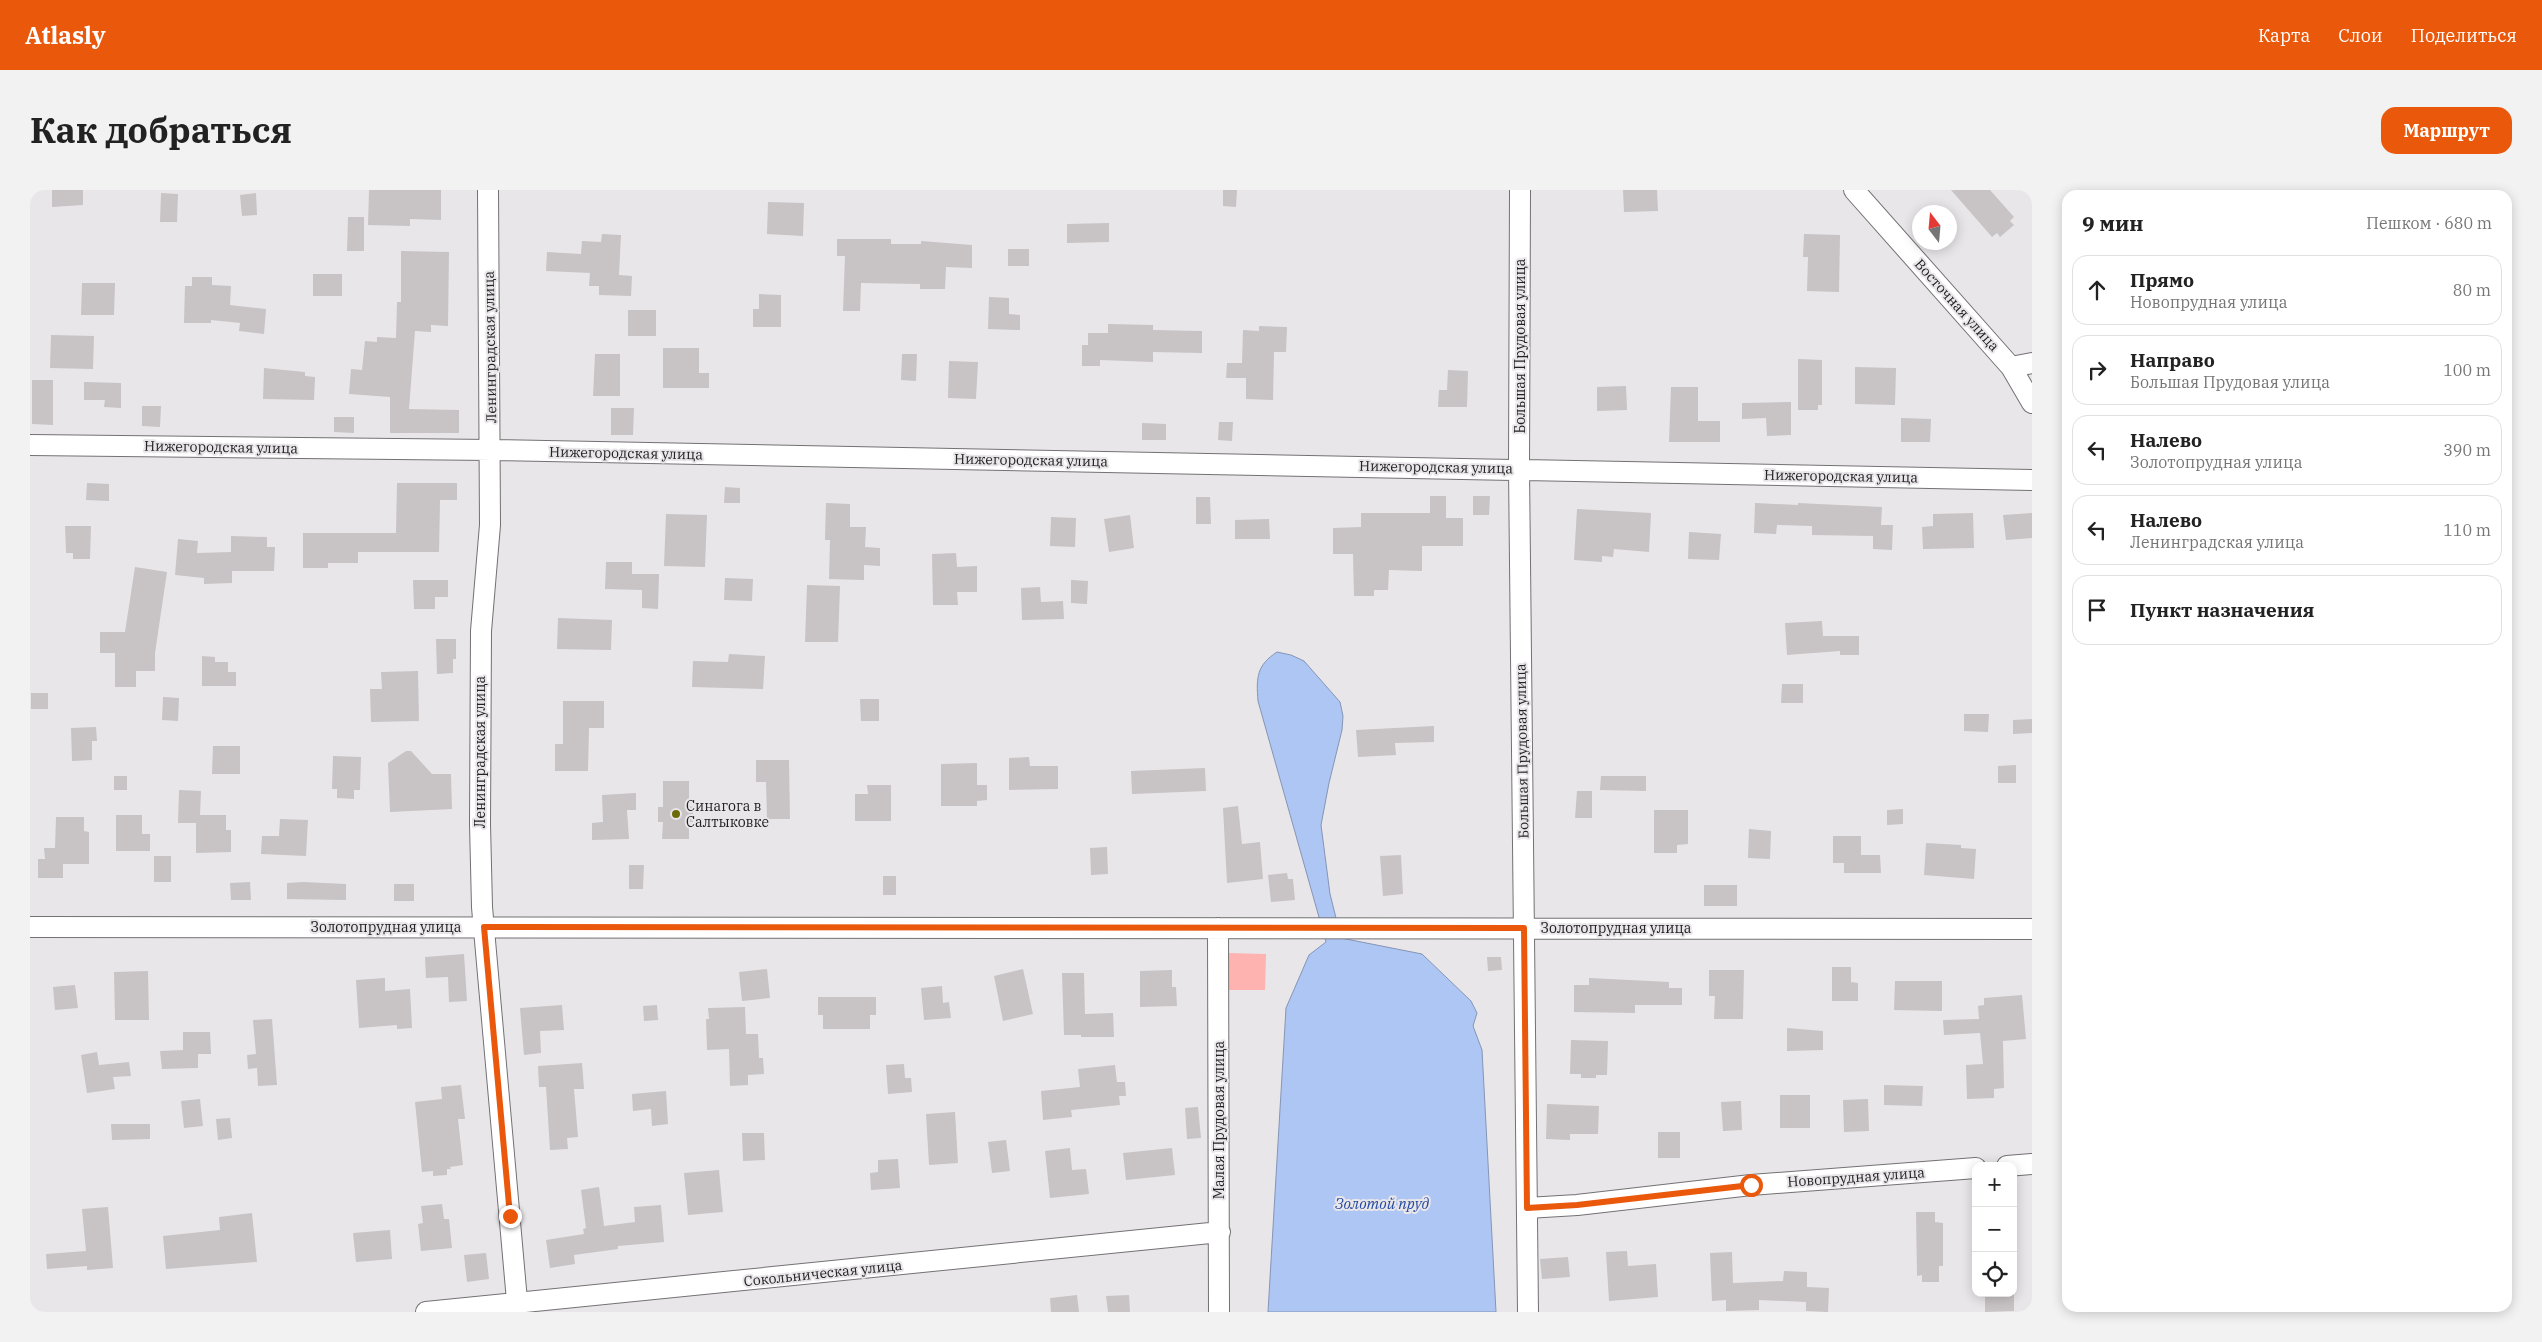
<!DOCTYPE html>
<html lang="ru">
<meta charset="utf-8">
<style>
:root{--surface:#fff;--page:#f2f2f2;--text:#222;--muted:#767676;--line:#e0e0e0;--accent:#ea580c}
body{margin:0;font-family:"IBM Plex Serif",serif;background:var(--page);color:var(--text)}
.controls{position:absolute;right:15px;bottom:15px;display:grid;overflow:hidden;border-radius:10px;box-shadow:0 2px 12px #0003}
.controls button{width:45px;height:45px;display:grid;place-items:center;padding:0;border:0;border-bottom:1px solid var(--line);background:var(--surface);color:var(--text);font:25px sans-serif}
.compass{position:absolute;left:1882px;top:15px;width:45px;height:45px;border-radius:50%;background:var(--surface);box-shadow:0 2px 12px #0003;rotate:344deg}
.stop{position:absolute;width:15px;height:15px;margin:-11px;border:4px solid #ea580c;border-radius:50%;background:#fff}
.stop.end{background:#ea580c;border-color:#fff;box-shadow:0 1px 5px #0008}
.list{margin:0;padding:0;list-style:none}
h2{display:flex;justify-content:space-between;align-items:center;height:65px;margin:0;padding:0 20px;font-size:21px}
h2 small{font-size:16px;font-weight:400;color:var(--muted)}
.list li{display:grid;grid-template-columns:32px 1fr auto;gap:15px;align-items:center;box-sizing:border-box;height:70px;margin:0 10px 10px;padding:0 10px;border:1px solid var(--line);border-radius:15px}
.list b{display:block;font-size:19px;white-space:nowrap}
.list p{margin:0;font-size:16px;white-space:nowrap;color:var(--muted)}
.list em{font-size:16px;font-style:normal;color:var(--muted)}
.icon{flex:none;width:28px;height:28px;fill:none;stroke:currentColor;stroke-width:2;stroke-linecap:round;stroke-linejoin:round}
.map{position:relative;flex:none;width:2002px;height:1122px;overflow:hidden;border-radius:15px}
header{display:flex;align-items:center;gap:30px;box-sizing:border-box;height:70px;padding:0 25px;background:var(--accent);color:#fff}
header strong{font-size:24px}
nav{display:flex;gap:28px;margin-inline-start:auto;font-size:18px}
.intro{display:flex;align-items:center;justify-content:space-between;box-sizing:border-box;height:120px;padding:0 30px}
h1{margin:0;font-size:35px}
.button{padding:12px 22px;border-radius:15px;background:var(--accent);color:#fff;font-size:18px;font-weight:700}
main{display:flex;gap:30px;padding:0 30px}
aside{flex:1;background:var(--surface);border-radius:15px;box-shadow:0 2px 12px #0003}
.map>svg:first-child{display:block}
</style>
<header>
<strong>Atlasly</strong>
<nav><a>Карта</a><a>Слои</a><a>Поделиться</a></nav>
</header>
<div class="intro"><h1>Как добраться</h1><a class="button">Маршрут</a></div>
<main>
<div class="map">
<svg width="2002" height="1122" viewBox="0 0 2002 1122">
<rect width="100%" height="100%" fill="#e9e6e9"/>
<path fill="#feb3b0" d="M1197 763 1236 764 1235 800H1196Z"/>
<path fill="#aec6f4" stroke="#8495b5" d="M1247 462 1261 465 1274 471 1310 512 1313 526 1312 540 1299 593 1291 635 1300 704 1311 748 1392 764 1441 811 1447 823 1443 836 1452 860 1466 1122H1238L1256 818 1279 765 1296 752 1228 511C1226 487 1227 475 1247 462Z"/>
<path fill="#c8c3c5" d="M22 0H53V15L22 17Z
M339 0H411V30L380 29V36L338 35Z
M1193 0H1207L1206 17 1193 16Z
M1593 0H1627L1628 21 1594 22Z
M1921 0H1960L1984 27 1980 31 1984 35 1970 47 1967 43 1962 47Z
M131 3 148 4 147 32H130Z
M226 3 227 25 212 26 210 5Z
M738 12 774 13 773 46 737 44Z
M318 27H334V61H317Z
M1079 33V52L1037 53V34Z
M572 44 591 45 589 85 602 86 601 106 569 105V96H559L560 83 516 81 517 62 551 64 552 51 571 52Z
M1774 44 1810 45 1809 102 1777 101 1778 67H1773Z
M807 49H861V54H891V51L942 55V78L916 77 915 99H890V94L831 93 830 121H813L815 66H807Z
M978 59H999V76H978Z
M371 61 419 62 418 136 401 135V142L385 141 379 219 429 220V243H360V207L319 204 321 179 332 180 335 151 347 152V147L366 148 367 112H371Z
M283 84H312V106H283Z
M162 87H182V95L201 96 200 115 236 119 234 144 209 141 210 133 181 130V133H154L155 96H162Z
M52 93H85L84 125H51Z
M729 104 751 105V137H723V119H729Z
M959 107 979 108V124L990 125V140L958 139Z
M598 120H626V146H598Z
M1078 134 1123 135V140L1172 141V163L1123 162V172L1070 170V176H1052V155H1058V143H1078Z
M1229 136 1257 137 1256 162H1244L1243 210 1216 209V188H1196L1197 173H1212L1213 140 1229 141Z
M21 145 64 146 63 179 20 178Z
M633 158H669V183H679V198H633Z
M565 164H590V206H563Z
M872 164H887L886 191 871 190Z
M1768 169 1792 170V215H1788V220H1768Z
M919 171 948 172 946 209 918 208Z
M1825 177 1866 178 1865 215 1825 214Z
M234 178 275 182V186L285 187 284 210 233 209Z
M1418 180 1438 181 1437 217H1408L1409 200H1417Z
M2 190H23V235L2 234Z
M54 192 91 193V218L74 217 75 210H54Z
M1596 196 1597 220 1567 221V197Z
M1641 197H1668V231H1690V252H1639Z
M1761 212V245L1737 246 1736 228 1712 229V213Z
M112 216H131L130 237 112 236Z
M581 218H604L603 245H581Z
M304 227H324V243L304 242Z
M1871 228 1901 229 1900 252H1871Z
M1189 232H1203L1202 251 1188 250Z
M1112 233 1136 234V250H1112Z
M57 293 79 294V311L56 310Z
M367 293H427V310H410L409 362H328V373H298V378H273V343H366Z
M695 297 710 298V313H694Z
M1400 306H1416V328H1433V356H1392V381L1359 380 1358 400H1344V406H1324L1323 364H1303V338L1331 337V323H1400Z
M1443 306H1460L1459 325H1443Z
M1166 307H1180L1181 334H1166Z
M796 313 820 314V337H836L835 357 850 358V376L834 375V390L799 389 800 350H795Z
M1725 313 1768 315V313L1852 317 1851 335H1863L1862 360 1843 359V346L1782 345V336L1747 335 1746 344 1724 343Z
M1547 319 1621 323 1619 362 1584 359 1583 367 1572 366V372L1544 370Z
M1943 323 1944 358 1893 359 1892 337 1903 336V324Z
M2002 323V348L1976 350 1973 325Z
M636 324 677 325 675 377 634 376Z
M1100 325 1104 358 1079 362 1074 329Z
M1021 327 1046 328 1045 357 1020 356Z
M1239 329 1240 349H1205V330Z
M35 336H61L60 369H43V363H36Z
M1659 342 1691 344 1689 370 1658 369Z
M201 346 237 347V357H245L244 381H202V393L174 394V388L145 385 148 349 168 351 167 363 201 362Z
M926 363 927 377 947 376V402H927L928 415H903L902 364Z
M576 372H602V384H629L628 419 612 418V400L575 399Z
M105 377 137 382 125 463V481H106V497H85V463H70V442H95Z
M695 388 723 389 722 411 694 410Z
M383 390H418V407H405V419H384Z
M1041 390 1058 391 1057 414 1041 413Z
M777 395 810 396 808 452H775Z
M1010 397 1011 412 1033 411 1034 429 992 430 991 398Z
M528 428 582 430 581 460 527 459Z
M1792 431 1793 446H1829V465H1810V461L1757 465 1755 433Z
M406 449H426V469H423V483L407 484Z
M699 464 735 466 733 499 662 497 663 471 698 472Z
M172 466 185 467V472H198V482H206V496H172Z
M388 481 389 531 341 532 340 499H352L351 482Z
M1752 494H1773V513H1751Z
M1 503H18V519H1Z
M133 507 149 508 148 531 132 530Z
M830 509H849V531H831Z
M533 511H574V538H559L558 581H525V554H533Z
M1934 524H1959L1958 542 1934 541Z
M2002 529V543L1983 544V530Z
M1404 536V552L1365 553 1366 565 1328 567 1326 540Z
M66 537 67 551H62V570L42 571 41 538Z
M183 556H210V584H182Z
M376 561H381L402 584H421L422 619 360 622 358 573Z
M303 566 331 567 330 600H324V609L307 608V599H302Z
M999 567 1000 576H1028V599L979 600V568Z
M726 570H759L760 629H737L736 592H726Z
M947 573V595H957V610L947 611V616H911V574Z
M1986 575V593H1968V576Z
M1175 578 1176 601 1102 604 1101 581Z
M84 586H97V600H84Z
M1571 586H1616V601L1570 600Z
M633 591H659V616L663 617V632H659V649H632L633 632H628V617H633Z
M837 595H861V631H825V604H838Z
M149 600 171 601 170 625H196V640H201V662L166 663V633H148Z
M1547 601H1562V628H1545Z
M606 603V620H597L599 649 562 650V633L573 632 572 605Z
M1208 616 1212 654 1230 652 1233 689 1197 693 1193 618Z
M1873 619V634L1857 635V620Z
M1624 620H1658V654L1647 655V663H1624Z
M86 625H112V644H120V661H86Z
M26 627H54V641L59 642V674H33V688H8V669H15L14 658H25Z
M250 629 278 630 276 666 231 664 232 646H249Z
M1719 639 1741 641 1740 669 1718 668Z
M1803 646H1831V665H1850L1851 683H1814V673H1803Z
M1896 653 1931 655V658L1946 659 1944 689 1894 685Z
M1077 657 1078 684 1061 685 1060 658Z
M1371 665 1373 704 1353 706 1350 666Z
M124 666H141V692H124Z
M599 675H614L613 699H599Z
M1257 683 1258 689H1263L1265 710 1241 712 1238 685Z
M853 686H866V705H853Z
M220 692 221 710H201L200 693Z
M273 692 316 694V710L257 709V693Z
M364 694H384V711H364Z
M1674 695H1707V716H1674Z
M434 764 437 811 419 812 418 787 396 788 395 767Z
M1457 767H1471L1472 780 1458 781Z
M1802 777H1821V792L1828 793V811H1802Z
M737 779 740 808 712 811 709 782Z
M993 779 1003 824 973 831 964 786Z
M1142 780V797H1146L1147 816 1110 817V781Z
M1679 780H1714L1713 829H1684L1685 806H1679Z
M118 781 119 830H85L84 782Z
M1032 783H1054L1055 824 1083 823 1084 847H1051V845H1034Z
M355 788V801L380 799 382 838 367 839V835L329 838 326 790Z
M1559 788 1639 792V798H1652V815H1605V823L1544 822V795H1559Z
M1865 791H1912V821L1864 820Z
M45 795 48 818 25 820 23 797Z
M912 796 913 813 919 812 921 828 894 830 891 798Z
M1992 805 1996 849 1973 851 1974 898 1964 899V908L1937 909 1936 875 1953 874 1950 843 1914 845 1913 830 1949 829 1948 816 1954 815V808Z
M788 807H846V825H840V839H793V825H788Z
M532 815 534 840 510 841 511 863 494 865 490 818Z
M627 815 628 830 614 831 613 816Z
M715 817 716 844H728L729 868H733L734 884 718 885V895L700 896 699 859 677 860 676 829H679L678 818Z
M242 829 247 895 228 896 227 878 218 879 217 865 226 864 223 830Z
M1757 838 1793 841V860L1757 861Z
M153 842H180L181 864H168V878L132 879 130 861 153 860Z
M1541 850 1578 851 1577 885H1566V888H1551V884H1540Z
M67 862 69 875 99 872 101 886 83 887 85 899 57 903 51 865Z
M552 873 554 899H544L548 947 537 948 538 959 520 960 516 897H509L508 876Z
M874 874 875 888H881L882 902 858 904 856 875Z
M1085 875 1087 892H1095L1096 906H1089L1090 915 1041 920 1042 927 1013 930 1011 901 1050 897 1048 879Z
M431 895 435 929H428L433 975 420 977 421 979H417V985L403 986V981L392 982 385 912 412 909 411 897Z
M1854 895 1893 896 1892 916 1854 915Z
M636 901 638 934 622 936 621 919 603 921 602 904Z
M1750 905H1780V938H1750Z
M170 909 173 936 154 938 151 911Z
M1838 909 1839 941 1814 942 1813 910Z
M1711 911 1712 940 1693 941 1691 912Z
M1517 914 1569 916 1568 944H1540V950L1516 949Z
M1168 917 1171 948 1157 949 1155 918Z
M925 922 928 973 899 975 896 924Z
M200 928 202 948 188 950 186 929Z
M81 934H120V949L82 950Z
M1628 942H1650V968H1628Z
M712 943H734L735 970 713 971Z
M976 950 980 981 962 983 958 952Z
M1040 958 1042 980 1056 979 1059 1004 1020 1008 1015 961Z
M1142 958 1145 985 1096 990 1093 963Z
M868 969 870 998 841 1000 840 983 848 982V970Z
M689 980 693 1022 658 1025 654 983Z
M569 997 574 1036 605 1032 604 1017 631 1015 634 1052 588 1056V1059L544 1065 545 1074 520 1078 516 1050 554 1044 553 1039 556 1038 551 1000Z
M412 1014 414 1029H419L422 1058 391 1061 388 1034 393 1033 391 1016Z
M78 1017 83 1078 57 1080V1076L17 1079 16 1064 56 1061 52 1019Z
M1886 1022H1905V1032L1913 1033V1076H1909V1092H1892V1085L1887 1086Z
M222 1023 227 1072 136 1079 133 1046 190 1040 189 1027Z
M360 1040 362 1069 326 1072 323 1043Z
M1597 1061 1598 1076 1626 1074 1628 1107 1579 1111 1576 1062Z
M1702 1062 1703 1093 1753 1091 1754 1081 1777 1082V1097L1799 1098 1798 1122 1776 1121V1112L1729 1110V1120L1696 1121V1110L1682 1111 1680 1063Z
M456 1063 459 1089 437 1092 434 1065Z
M1538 1067 1540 1087 1512 1089 1510 1069Z
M1955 1103H1984V1121L1955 1122Z
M1047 1105 1049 1122H1021L1020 1108Z
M1099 1105 1100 1122H1078L1076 1106Z"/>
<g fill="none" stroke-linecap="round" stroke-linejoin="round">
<g stroke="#747174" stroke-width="22">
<path id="minor" d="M458 0 460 335 451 441 450 634 452 717 488 1122
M1490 0 1489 279 1498 1122
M1824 0 1981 177 2002 213
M1981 177 2002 173
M0 255 461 260 2002 290
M0 737 2002 739
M1188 738 1189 1122
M1977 976 2002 974
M1497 1018 1547 1015 1721 995 1946 978
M396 1122 1190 1042"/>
</g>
<use href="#minor" stroke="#fff" stroke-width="20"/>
</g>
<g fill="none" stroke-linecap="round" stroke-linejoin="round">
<path stroke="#ea580c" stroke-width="6" d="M480 1026 454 737 1494 738 1497 1018 1547 1015 1721 995"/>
</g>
<circle fill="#6c6b0a" stroke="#e9e6e9" stroke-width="2" cx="646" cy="624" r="5"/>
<g text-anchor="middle" stroke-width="4" stroke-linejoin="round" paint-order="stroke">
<g font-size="14" fill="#232223" stroke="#e9e6e9">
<text transform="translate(1927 115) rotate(48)" y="5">Восточная улица</text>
<text transform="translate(1490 156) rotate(-90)" y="5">Большая Прудовая улица</text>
<text transform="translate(460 157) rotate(-91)" y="5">Ленинградская улица</text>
<text transform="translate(191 257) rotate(1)" y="5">Нижегородская улица</text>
<text transform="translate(596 263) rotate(1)" y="5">Нижегородская улица</text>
<text transform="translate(1001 270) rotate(1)" y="5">Нижегородская улица</text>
<text transform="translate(1406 277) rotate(1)" y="5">Нижегородская улица</text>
<text transform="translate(1811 286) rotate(1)" y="5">Нижегородская улица</text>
<text transform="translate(1492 561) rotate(-91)" y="5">Большая Прудовая улица</text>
<text transform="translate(450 562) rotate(-90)" y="5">Ленинградская улица</text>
<text x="356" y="742">Золотопрудная улица</text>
<text x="1586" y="743">Золотопрудная улица</text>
<text transform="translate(1189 930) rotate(-90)" y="5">Малая Прудовая улица</text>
<text transform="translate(1826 987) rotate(-4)" y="5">Новопрудная улица</text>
<text transform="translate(793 1083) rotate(-6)" y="5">Сокольническая улица</text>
</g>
<g font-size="14" fill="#232223" stroke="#e9e6e9" text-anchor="start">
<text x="656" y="621">Синагога в<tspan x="656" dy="16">Салтыковке</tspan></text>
</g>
<g font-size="15" font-style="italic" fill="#2449a0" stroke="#e9e6e9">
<text x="1352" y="1019">Золотой пруд</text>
</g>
</g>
</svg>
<div class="controls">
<button>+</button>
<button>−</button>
<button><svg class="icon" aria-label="locate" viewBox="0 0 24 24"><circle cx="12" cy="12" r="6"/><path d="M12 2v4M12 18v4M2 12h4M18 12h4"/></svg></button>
</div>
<svg class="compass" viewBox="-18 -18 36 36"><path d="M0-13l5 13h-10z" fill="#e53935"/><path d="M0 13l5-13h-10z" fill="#767676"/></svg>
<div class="stop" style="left:1721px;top:995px"></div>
<div class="stop end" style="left:480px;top:1026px"></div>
</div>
<aside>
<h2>9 мин<small>Пешком · 680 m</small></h2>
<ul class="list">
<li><svg class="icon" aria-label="ahead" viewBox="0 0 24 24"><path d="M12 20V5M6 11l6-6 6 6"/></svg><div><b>Прямо</b><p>Новопрудная улица</p></div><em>80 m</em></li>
<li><svg class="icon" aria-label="right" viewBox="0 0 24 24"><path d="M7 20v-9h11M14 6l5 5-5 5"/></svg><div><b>Направо</b><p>Большая Прудовая улица</p></div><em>100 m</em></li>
<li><svg class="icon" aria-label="left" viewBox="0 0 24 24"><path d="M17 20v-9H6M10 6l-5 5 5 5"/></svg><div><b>Налево</b><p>Золотопрудная улица</p></div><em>390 m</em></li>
<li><svg class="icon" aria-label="left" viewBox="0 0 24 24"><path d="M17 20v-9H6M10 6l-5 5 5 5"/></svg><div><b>Налево</b><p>Ленинградская улица</p></div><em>110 m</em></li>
<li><svg class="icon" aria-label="arrive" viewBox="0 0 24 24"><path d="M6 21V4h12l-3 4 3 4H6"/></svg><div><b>Пункт назначения</b></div></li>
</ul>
</aside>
</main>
